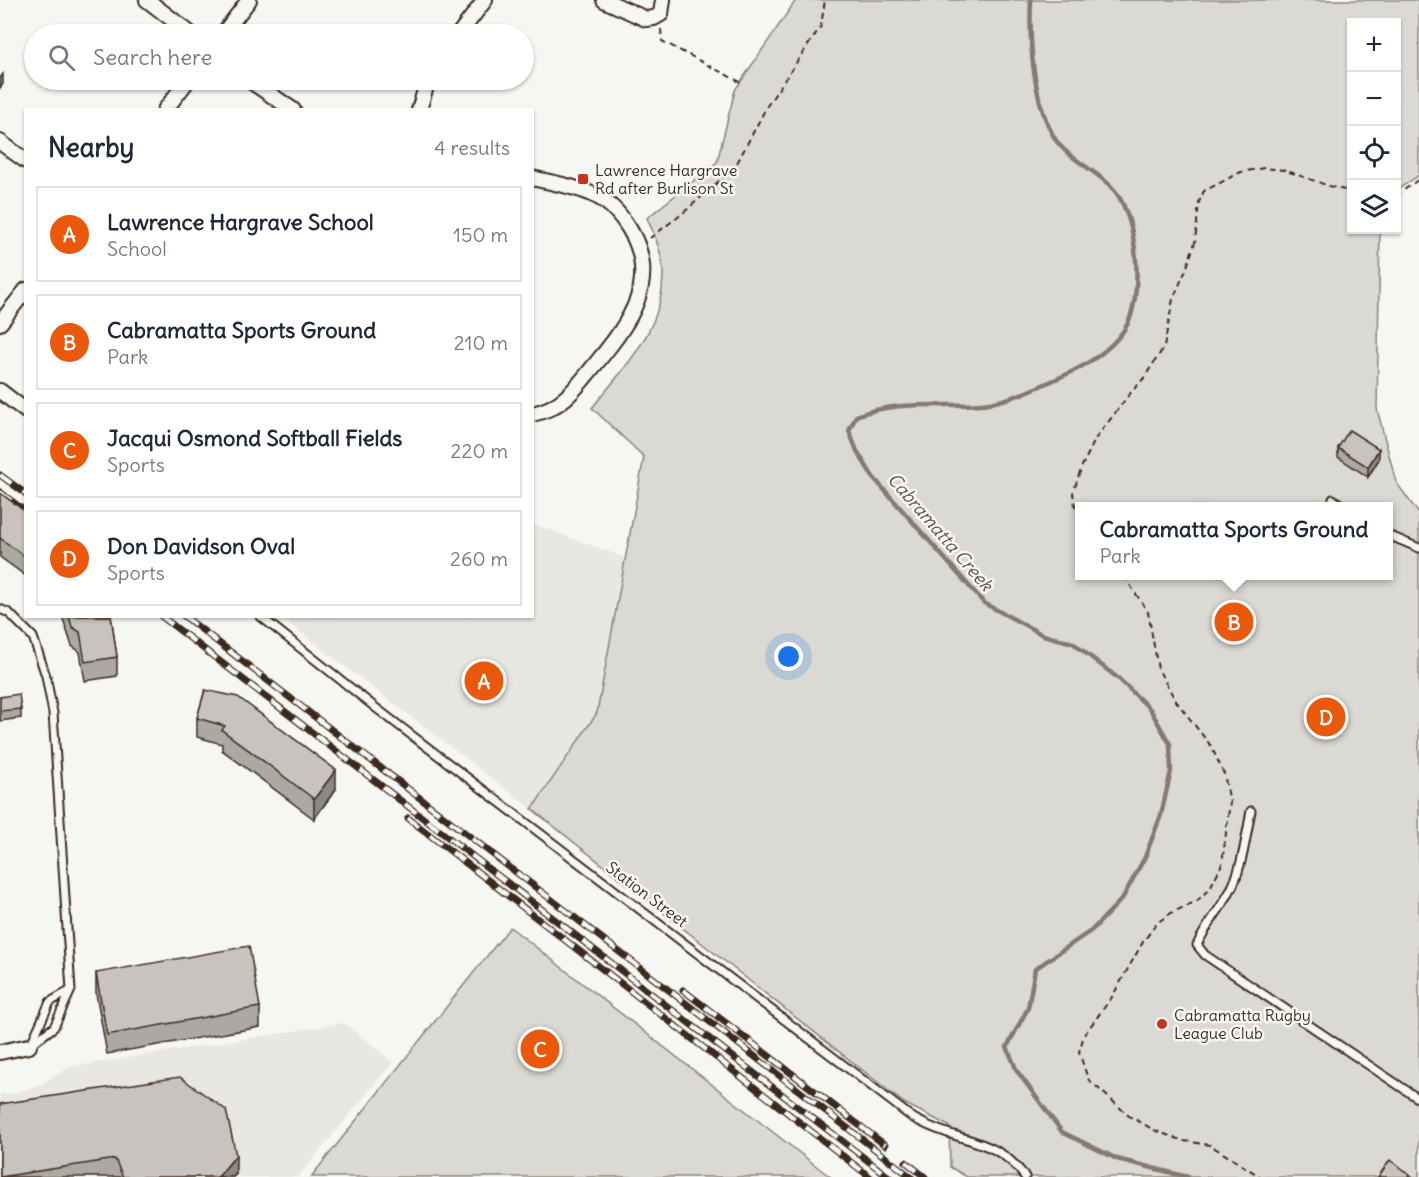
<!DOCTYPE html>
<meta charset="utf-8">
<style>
:root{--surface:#fff;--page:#f6f6f7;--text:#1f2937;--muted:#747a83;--line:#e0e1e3;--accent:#ea580c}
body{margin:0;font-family:Delius,sans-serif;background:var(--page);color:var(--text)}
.controls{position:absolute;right:18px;top:18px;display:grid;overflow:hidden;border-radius:0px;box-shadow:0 2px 4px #0004}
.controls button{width:54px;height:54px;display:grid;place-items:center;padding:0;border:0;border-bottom:2px solid var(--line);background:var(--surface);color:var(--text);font:30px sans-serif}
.you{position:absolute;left:789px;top:657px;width:21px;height:21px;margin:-15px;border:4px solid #fff;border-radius:50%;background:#1a73e8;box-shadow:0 0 0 9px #1a73e833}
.badge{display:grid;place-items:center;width:39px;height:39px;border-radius:50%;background:var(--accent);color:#fff;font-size:20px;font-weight:700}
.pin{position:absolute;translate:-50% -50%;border:3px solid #fff;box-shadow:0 2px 6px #0006}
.popup{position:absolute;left:1075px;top:502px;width:318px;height:78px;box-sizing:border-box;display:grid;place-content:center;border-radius:0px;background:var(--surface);filter:drop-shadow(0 2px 4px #0005);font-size:20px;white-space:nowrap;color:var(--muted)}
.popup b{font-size:22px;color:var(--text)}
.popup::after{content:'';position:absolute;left:50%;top:100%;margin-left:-12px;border:12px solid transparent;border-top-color:var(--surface)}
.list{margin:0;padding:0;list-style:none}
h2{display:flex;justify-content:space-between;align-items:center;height:78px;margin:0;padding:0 24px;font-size:26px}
h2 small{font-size:20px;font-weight:400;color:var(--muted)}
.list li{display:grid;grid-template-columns:39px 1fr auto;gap:18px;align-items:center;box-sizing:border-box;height:96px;margin:0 12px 12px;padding:0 12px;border:2px solid var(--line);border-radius:0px}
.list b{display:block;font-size:22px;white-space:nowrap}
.list p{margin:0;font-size:20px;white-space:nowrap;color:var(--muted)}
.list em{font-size:20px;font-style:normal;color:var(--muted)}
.icon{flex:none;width:33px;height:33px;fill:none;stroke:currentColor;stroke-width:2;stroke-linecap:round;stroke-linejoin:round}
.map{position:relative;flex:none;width:1419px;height:1177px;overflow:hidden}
.search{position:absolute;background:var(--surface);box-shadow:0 2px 4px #0004;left:24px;top:24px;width:510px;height:66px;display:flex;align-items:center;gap:15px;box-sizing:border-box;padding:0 21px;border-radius:33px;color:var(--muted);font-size:22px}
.panel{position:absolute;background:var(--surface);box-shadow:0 2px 4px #0004;left:24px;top:108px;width:510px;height:510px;border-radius:0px}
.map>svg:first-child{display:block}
</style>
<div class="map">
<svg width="1419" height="1177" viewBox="0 0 1419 1177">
<rect width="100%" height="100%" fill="#f6f6f2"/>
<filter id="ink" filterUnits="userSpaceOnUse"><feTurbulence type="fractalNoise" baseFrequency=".0167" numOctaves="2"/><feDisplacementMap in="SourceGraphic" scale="12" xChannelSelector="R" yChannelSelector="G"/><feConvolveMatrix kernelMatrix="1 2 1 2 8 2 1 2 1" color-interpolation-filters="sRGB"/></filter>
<g filter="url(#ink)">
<path fill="#e8e7e2" d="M533 524 626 558 597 713 532 809 280 617 532 616Z
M344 1023 393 1062 298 1177H0V1094H12L42 1084 70 1067Z"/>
<path fill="#dad9d3" stroke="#8a8278" stroke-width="1.5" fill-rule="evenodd" d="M796 0H1419V175L1397 190 1396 22H1352V230H1380L1377 409 1396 482 1419 514V1177H967L950 1167 949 1126 904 1103 532 809 597 713 644 457 592 408C627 364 670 322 662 262 660 246 653 232 647 218L717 162 735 90ZM1080 506H1388V576H1080Z
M510 927 824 1172 831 1177H311Z"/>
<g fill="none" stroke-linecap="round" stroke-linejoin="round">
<path stroke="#857a71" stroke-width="4.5" d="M1031 0C1029 43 1033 100 1054 137 1066 159 1101 172 1115 191 1138 220 1145 299 1124 330 1108 354 1080 369 1054 380 1034 389 1004 403 981 404 938 407 897 400 856 416L849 431 857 451 873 477 984 603 1043 635 1073 643 1119 679 1150 709 1170 744 1171 771 1161 815 1145 857 1122 899 1092 930 1035 969 1028 1008 1007 1047 1017 1071 1062 1132 1117 1159 1188 1177"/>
<g stroke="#3b2a1e" stroke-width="11">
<path id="lane" d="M1333 499 1343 506
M1388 535 1419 548
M0 609 9 613 33 637 46 676 53 713 71 990 54 1027 29 1046
M260 616 376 708 900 1108C906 1113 912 1118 919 1121 958 1143 996 1136 1025 1177
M1251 811C1246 836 1242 871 1229 893 1219 911 1206 926 1197 945L1205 955 1419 1099
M31 1044 50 1002 71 990"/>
</g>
<g stroke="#3b2a1e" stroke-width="18">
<path id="street" d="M147 0 191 34
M604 0 646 19 654 18 661 14 663 0
M223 34 249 0
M459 34 485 0
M249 80 293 110
M165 110 188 80
M419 110 428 80
M0 142 26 161
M532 178C553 183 575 186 594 195 610 202 621 215 630 230 660 280 630 322 598 361 579 384 564 408 532 414
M0 323 26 290
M0 391 26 411
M0 1052 29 1046"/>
</g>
<path stroke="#3b2a1e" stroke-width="2" stroke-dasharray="6 4.5" stroke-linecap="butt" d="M661 29 662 41 740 82
M1396 196 1419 179
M650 238 682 214 735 167 767 106 821 26 825 0
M1080 517 1075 506 1073 493 1082 466 1096 438 1128 396 1144 378 1164 347 1173 299 1186 270 1195 242 1199 202 1204 191 1241 172 1264 168 1284 170 1329 186 1352 192
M1124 576 1148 612 1158 669 1176 701 1211 746 1224 774 1230 802 1222 864 1210 888 1197 901 1171 913 1157 923 1143 942 1112 997 1084 1035 1079 1052 1088 1079 1129 1116 1156 1131 1184 1141 1210 1145 1261 1177"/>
<use href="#lane" stroke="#f6f6f2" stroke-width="7"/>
<use href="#street" stroke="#f6f6f2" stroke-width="14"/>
<g stroke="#3b2a1e" stroke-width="7">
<path id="rail" d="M0 475 26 494
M0 492 26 512
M161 616 889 1177
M184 616 911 1177
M408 818 870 1177
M683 990 885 1145
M906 1162 925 1177"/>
</g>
<use href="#rail" stroke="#f6f6f2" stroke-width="4.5" stroke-dasharray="14" stroke-linecap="butt"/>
</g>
<path fill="#aca8a3" stroke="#3b2a1e" stroke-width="1.5" d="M1338 448 1379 459 1368 477 1338 457Z
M0 493 26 512V576L0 557Z
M62 616H111L117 657V676L85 681 80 652 72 646Z
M205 690 336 789 314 819 222 750V744L197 737V718Z
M0 697 21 709V718L0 721Z
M96 973 260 1007V1027L107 1054 96 993Z
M0 1104 236 1174 233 1177H0Z"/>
<path fill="#8c8885" stroke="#3b2a1e" stroke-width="1.5" d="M3 74V84L0 88V78Z
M1379 449V459L1368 477V467Z
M336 770V789L314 819V799Z
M236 1155V1174L233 1177H218Z"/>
<path fill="#c8c3be" stroke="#3b2a1e" stroke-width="1.5" d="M1349 430 1379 449 1368 467 1338 448Z
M0 493 26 512V557L0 538Z
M69 616H111L117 657 85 662 80 632 72 627Z
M205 690 238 697 336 770 314 799 222 730 225 726 197 718Z
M19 694 21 709 0 711V697Z
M249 946 260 1007 107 1035 96 973Z
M180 1077 226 1110 236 1155 218 1177H123L115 1159 0 1177V1104Z
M1390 1160 1412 1177H1378Z"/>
</g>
<g fill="#c8321e" stroke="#f6f6f2" stroke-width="2">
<rect x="577" y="173" width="12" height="12" rx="3"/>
<circle cx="1162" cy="1024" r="6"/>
</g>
<g text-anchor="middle" stroke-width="5" stroke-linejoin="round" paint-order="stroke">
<g font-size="16" fill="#3b2a1e" stroke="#f6f6f2" text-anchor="start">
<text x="595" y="176">Lawrence Hargrave<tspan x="595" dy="18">Rd after Burlison St</tspan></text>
<text x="1174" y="1021">Cabramatta Rugby<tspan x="1174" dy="18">League Club</tspan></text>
</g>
<g font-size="16" fill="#3b2a1e" stroke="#f6f6f2">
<text transform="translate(647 894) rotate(37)" y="6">Station Street</text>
</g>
<g font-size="18" font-style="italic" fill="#605248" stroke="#f6f6f2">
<text transform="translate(940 532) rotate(49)" y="6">Cabramatta Creek</text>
</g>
</g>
</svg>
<div class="controls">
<button>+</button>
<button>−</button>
<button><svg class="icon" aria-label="locate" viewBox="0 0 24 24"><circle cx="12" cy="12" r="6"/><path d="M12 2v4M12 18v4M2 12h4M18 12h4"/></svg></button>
<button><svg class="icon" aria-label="layers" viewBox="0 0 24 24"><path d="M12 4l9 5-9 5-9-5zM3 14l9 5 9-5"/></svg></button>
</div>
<div class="you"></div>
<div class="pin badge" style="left:484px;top:681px">A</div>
<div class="pin badge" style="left:1234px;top:622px">B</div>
<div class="popup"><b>Cabramatta Sports Ground</b>Park</div>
<div class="pin badge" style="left:540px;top:1049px">C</div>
<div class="pin badge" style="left:1326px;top:717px">D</div>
<div class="search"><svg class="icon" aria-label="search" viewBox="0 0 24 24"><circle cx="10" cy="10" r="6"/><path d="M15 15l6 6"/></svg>Search here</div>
<section class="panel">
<h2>Nearby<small>4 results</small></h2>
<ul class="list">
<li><span class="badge">A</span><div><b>Lawrence Hargrave School</b><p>School</p></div><em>150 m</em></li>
<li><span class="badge">B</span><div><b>Cabramatta Sports Ground</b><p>Park</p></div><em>210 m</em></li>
<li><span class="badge">C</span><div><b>Jacqui Osmond Softball Fields</b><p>Sports</p></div><em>220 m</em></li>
<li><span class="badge">D</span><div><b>Don Davidson Oval</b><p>Sports</p></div><em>260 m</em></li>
</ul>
</section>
</div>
